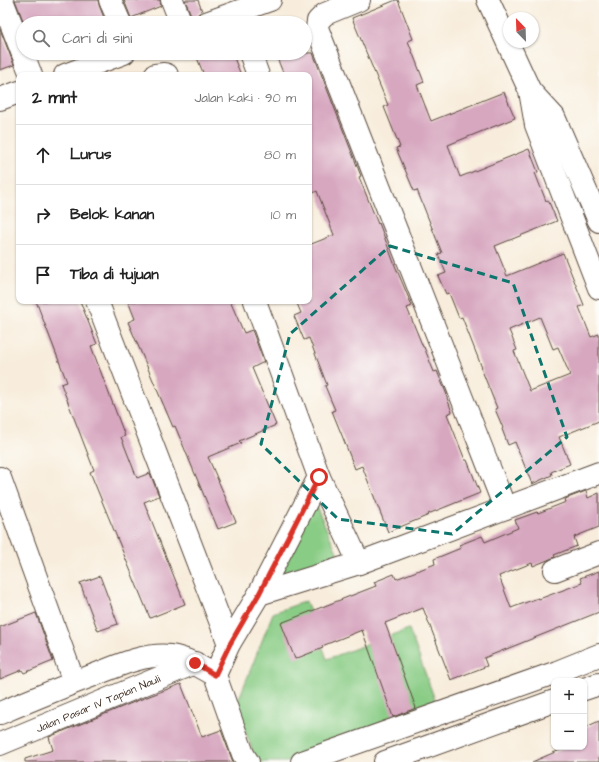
<!DOCTYPE html>
<html lang="id">
<meta charset="utf-8">
<style>
:root{--surface:#fff;--page:#f2f2f2;--text:#222;--muted:#767676;--line:#e0e0e0}
body{margin:0;font-family:"Architects Daughter",sans-serif;background:var(--page);color:var(--text)}
.controls{position:absolute;right:12px;bottom:12px;display:grid;overflow:hidden;border-radius:8px;box-shadow:0 1px 3px #0004}
.controls button{width:36px;height:36px;display:grid;place-items:center;padding:0;border:0;border-bottom:1px solid var(--line);background:var(--surface);color:var(--text);font:20px sans-serif}
.compass{position:absolute;left:503px;top:12px;width:36px;height:36px;border-radius:50%;background:var(--surface);box-shadow:0 1px 3px #0004;rotate:337deg}
.stop{position:absolute;width:12px;height:12px;margin:-9px;border:3px solid #d93025;border-radius:50%;background:#fff}
.stop.end{background:#d93025;border-color:#fff;box-shadow:0 1px 4px #0008}
.list{margin:0;padding:0;list-style:none}
h2{display:flex;justify-content:space-between;align-items:center;height:52px;margin:0;padding:0 16px;font-size:17px}
h2 small{font-size:13px;font-weight:400;color:var(--muted)}
.list li{display:grid;grid-template-columns:26px 1fr auto;gap:12px;align-items:center;box-sizing:border-box;height:60px;padding:0 16px;border-top:1px solid var(--line)}
.list b{display:block;font-size:15px;white-space:nowrap}
.list em{font-size:13px;font-style:normal;color:var(--muted)}
.icon{flex:none;width:22px;height:22px;fill:none;stroke:currentColor;stroke-width:2;stroke-linecap:round;stroke-linejoin:round}
.map{position:relative;flex:none;width:599px;height:762px;overflow:hidden}
.search{position:absolute;background:var(--surface);box-shadow:0 1px 3px #0004;left:16px;top:16px;width:296px;height:44px;display:flex;align-items:center;gap:10px;box-sizing:border-box;padding:0 14px;border-radius:22px;color:var(--muted);font-size:15px}
.panel{position:absolute;background:var(--surface);box-shadow:0 1px 3px #0004;left:16px;top:72px;width:296px;height:232px;border-radius:8px}
.map>svg:first-child{display:block}
</style>
<div class="map">
<svg width="599" height="762" viewBox="0 0 599 762">
<rect width="100%" height="100%" fill="#fdfcf7"/>
<filter id="ink" filterUnits="userSpaceOnUse"><feTurbulence type="fractalNoise" baseFrequency=".025" numOctaves="2"/><feDisplacementMap in="SourceGraphic" scale="8" xChannelSelector="R" yChannelSelector="G"/><feConvolveMatrix kernelMatrix="1 2 1 2 8 2 1 2 1" color-interpolation-filters="sRGB"/></filter>
<filter id="wash" filterUnits="userSpaceOnUse"><feTurbulence type="fractalNoise" baseFrequency=".012" numOctaves="4" result="noise"/><feDisplacementMap in="SourceGraphic" scale="16" xChannelSelector="R" yChannelSelector="G"/><feGaussianBlur stdDeviation="0.9" result="paint"/><feColorMatrix in="noise" values="0 0 0 0 0 0 0 0 0 0 0 0 0 0 0 0 0 1.4 0 .05"/><feComposite in="paint" operator="in"/></filter>
<g filter="url(#wash)">
<rect width="100%" height="100%" fill="#f8eddc"/>
<path fill="#89cc85" stroke="#627b52" d="M313 499 338 554 267 585Z
M306 601 327 659 409 629 438 708 292 762H261L256 760 236 706 273 613Z"/>
<g id="blocks">
<path fill="#d7a7c0" fill-rule="evenodd" d="M15 0H98L99 5 106 23H24Z
M124 0H160L161 6 131 18Z
M185 0H198L202 11 197 15 194 20H193Z
M396 0H398L413 39 408 41 424 82 417 85 431 121 504 92 515 118 448 145 460 177 529 149 538 172 535 173 546 201 548 200 557 221 495 246 507 276 563 253 584 305 579 307 591 337 599 334V421L559 437 570 464 551 472 552 475 532 484 515 442 508 445 502 429 503 428 495 409 497 408 481 368H482L462 317 459 318 449 293 446 294 438 276 446 273 438 254 442 253 417 190 414 191 396 148 400 147 384 107 388 105 352 18ZM540 317 553 349 558 347 570 375 530 391 514 351 517 350 509 330Z
M0 29 14 65 0 70Z
M195 53H232L241 75H204Z
M275 53H313L361 176 359 177 378 224 379 223 394 263 412 306 407 308 423 347H424L434 372 437 371 447 395H446L452 412 447 414 465 460H467L480 493 428 514 429 515 388 532 362 466 355 469 343 438 332 411 335 410 325 386 327 385 309 338 304 340 294 316 301 313 296 301H309V245L334 235 317 191 309 195V75H284Z
M36 301H80L97 344 91 346 125 436 121 437 137 478 150 473 159 496 144 502 185 604 150 618 90 472 94 470 61 384 67 382Z
M128 301H230L244 333 252 330 264 362 252 368 276 425 239 441 241 443 208 457 236 522 218 529 175 426 173 427 128 322 135 319Z
M586 491 588 498 599 493V527L574 537 577 546 554 555 555 557 533 566 532 563 499 576 511 608 538 598 539 599 582 583 580 578 599 571V612L484 658 487 666 451 680 423 608 385 623 416 708 393 717 362 630 322 646 323 648 295 659 281 623 376 586 374 582 394 574 396 579 435 564 434 559 461 548 459 545 482 536 485 542 518 528 515 520 537 512 538 513 566 502 565 499Z
M100 576 118 624 98 631 80 583Z
M36 613 53 661 24 673 22 670 0 679V627Z
M181 684 202 737 221 730 233 762H25V759L53 750 49 737 139 700Z
M599 721V762H532L567 747H584V728Z"/>
</g>
</g>
<g filter="url(#ink)">
<use href="#blocks" fill-opacity="0" stroke="#57473a" stroke-width="1"/>
<g fill="none" stroke-linecap="round" stroke-linejoin="round">
<g stroke="#57473a" stroke-width="24">
<g id="minor">
<path d="M2 0 31 75"/>
<path d="M110 0 120 23"/>
<path d="M172 0 181 23"/>
<path d="M359 0 325 14 318 21 317 28 505 508"/>
<path d="M488 0 530 91 536 125 599 288"/>
<path d="M206 23 270 0"/>
<path d="M250 53 258 75"/>
<path d="M65 75 124 53"/>
<path d="M155 75 164 74 167 75"/>
<path d="M530 91 554 117 599 221"/>
<path d="M0 99 19 92"/>
<path d="M97 301 229 644"/>
<path d="M0 478 74 682"/>
<path d="M359 563 599 473"/>
<path d="M555 570 599 553"/>
<path d="M259 594 359 563 319 477"/>
<path d="M215 675 229 644 259 594 319 477 255 301"/>
<path d="M584 689 599 684"/>
<path d="M0 713C31 700 62 687 94 675 117 666 145 653 170 656 186 658 201 667 215 675L243 754 248 762"/>
<path id="s1" d="M0 744 195 663"/>
<path d="M302 762 557 672 599 655"/>
<path d="M385 762 554 701"/>
</g>
</g>
<use href="#minor" stroke="#fff" stroke-width="22"/>
</g>
</g>
<g fill="none" stroke-linecap="round" stroke-linejoin="round" filter="url(#ink)">
<path stroke="#d93025" stroke-width="5" d="M195 663 215 675 230 644 259 594 319 477"/>
</g>
<path fill="none" stroke="#0f766e" stroke-width="3" stroke-dasharray="8 5" stroke-linejoin="round" d="M390 246 513 283 567 437 452 534 338 519 261 444 290 334Z"/>
<g text-anchor="middle" stroke-width="3.5" stroke-linejoin="round" paint-order="stroke">
<g font-size="11" fill="#3b2a1e" stroke="#fdfcf7">
<text dy="4" stroke="none"><textPath href="#s1" startOffset="106">Jalan Pasar IV Tapian Nauli</textPath></text>
</g>
</g>
</svg>
<div class="controls">
<button>+</button>
<button>−</button>
</div>
<svg class="compass" viewBox="-18 -18 36 36"><path d="M0-13l5 13h-10z" fill="#e53935"/><path d="M0 13l5-13h-10z" fill="#767676"/></svg>
<div class="stop" style="left:319px;top:477px"></div>
<div class="stop end" style="left:195px;top:663px"></div>
<div class="search"><svg class="icon" aria-label="search" viewBox="0 0 24 24"><circle cx="10" cy="10" r="6"/><path d="M15 15l6 6"/></svg>Cari di sini</div>
<section class="panel">
<h2>2 mnt<small>Jalan kaki · 90 m</small></h2>
<ul class="list">
<li><svg class="icon" aria-label="ahead" viewBox="0 0 24 24"><path d="M12 20V5M6 11l6-6 6 6"/></svg><div><b>Lurus</b></div><em>80 m</em></li>
<li><svg class="icon" aria-label="right" viewBox="0 0 24 24"><path d="M7 20v-9h11M14 6l5 5-5 5"/></svg><div><b>Belok kanan</b></div><em>10 m</em></li>
<li><svg class="icon" aria-label="arrive" viewBox="0 0 24 24"><path d="M6 21V4h12l-3 4 3 4H6"/></svg><div><b>Tiba di tujuan</b></div></li>
</ul>
</section>
</div>
